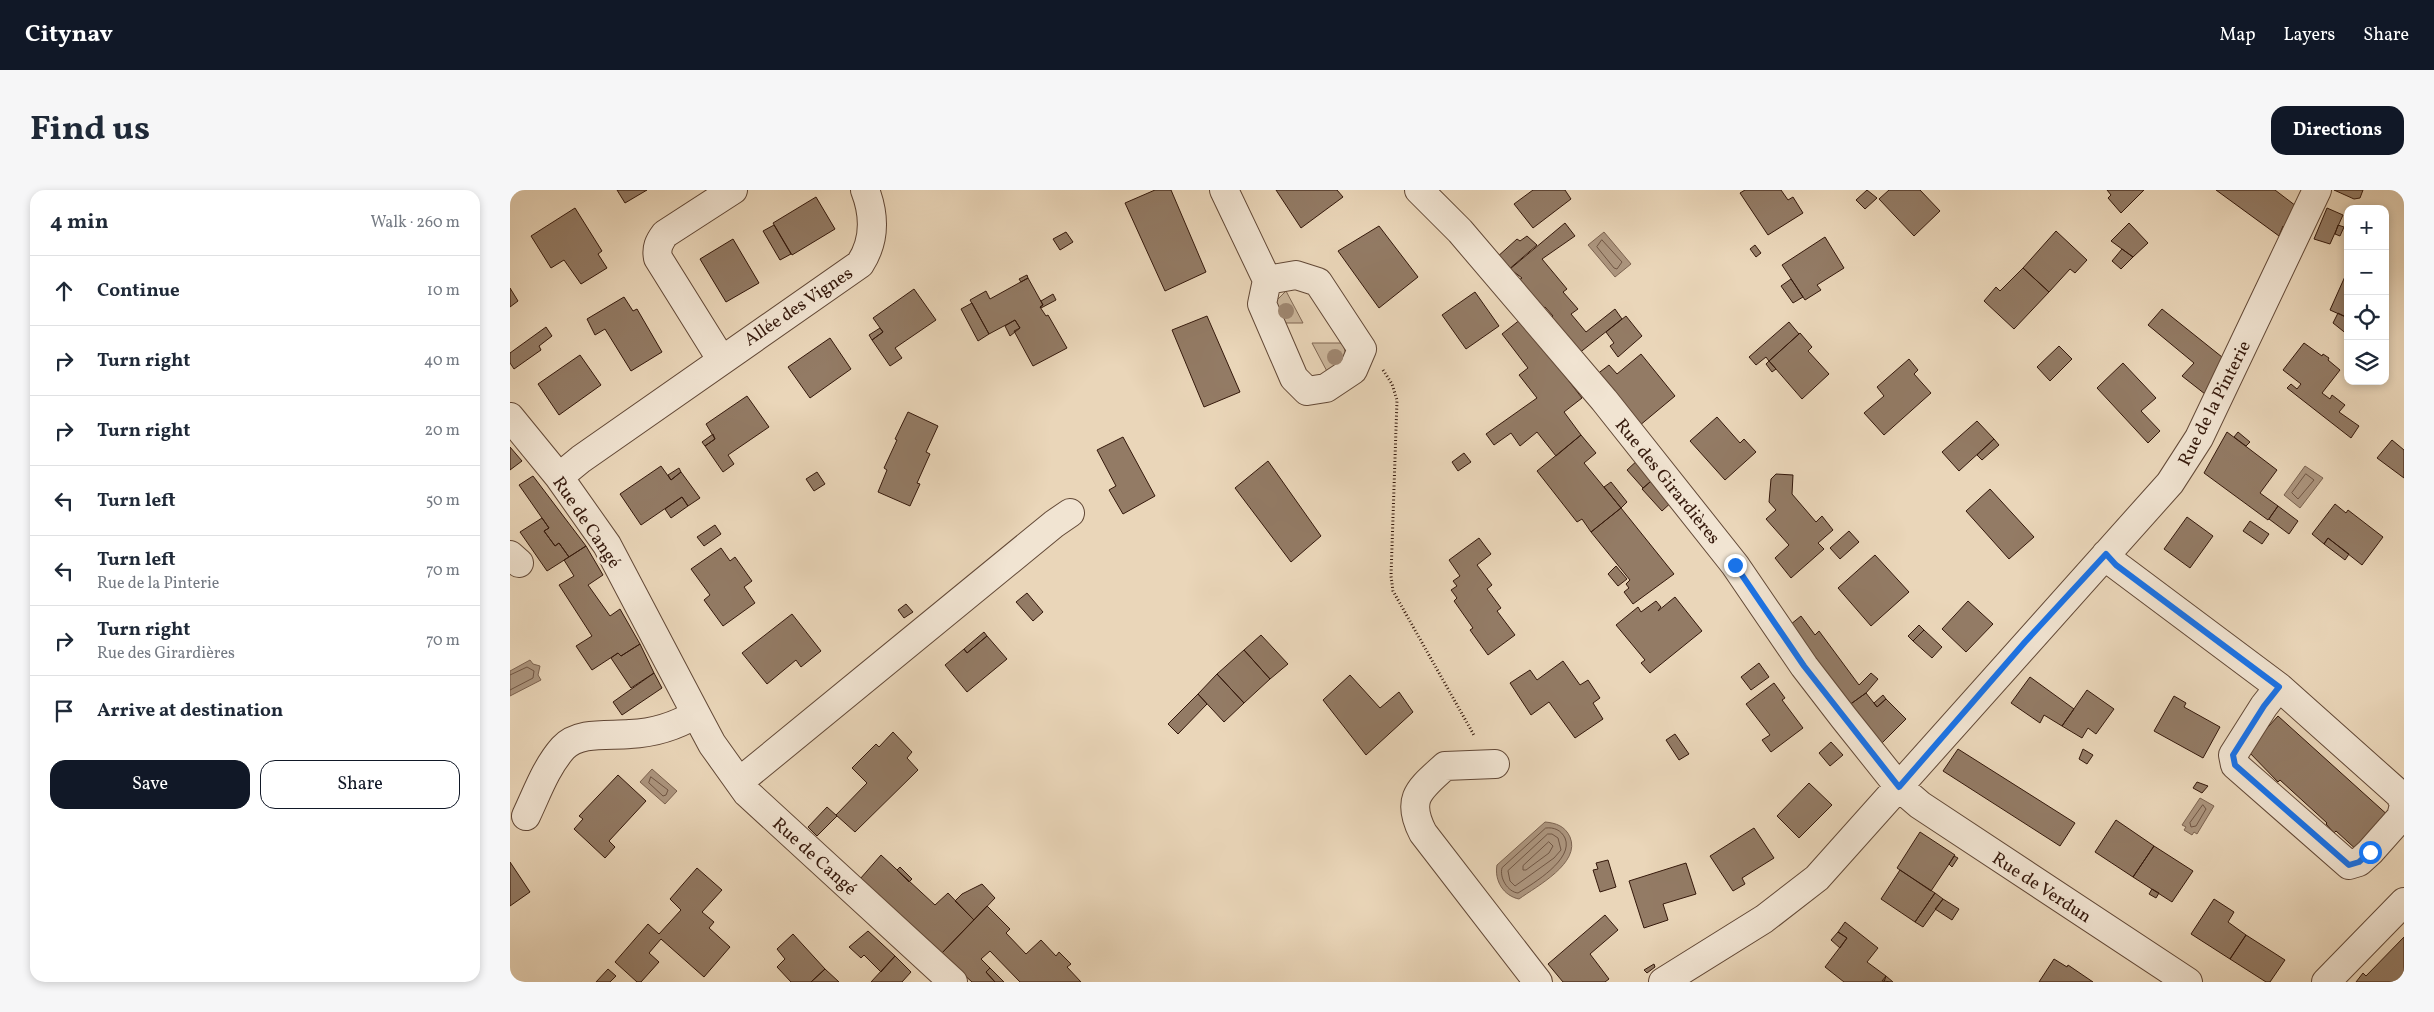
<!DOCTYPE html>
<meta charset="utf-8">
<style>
:root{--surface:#fff;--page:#f6f6f7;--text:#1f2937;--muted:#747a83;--line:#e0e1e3;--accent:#111827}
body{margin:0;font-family:Vollkorn,serif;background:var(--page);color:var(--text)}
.controls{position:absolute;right:15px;top:15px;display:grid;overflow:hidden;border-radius:10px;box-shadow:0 2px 8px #0003}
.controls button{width:45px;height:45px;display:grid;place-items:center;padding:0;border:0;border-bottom:1px solid var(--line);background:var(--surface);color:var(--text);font:25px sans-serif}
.stop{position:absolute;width:15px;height:15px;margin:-11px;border:4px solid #1a73e8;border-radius:50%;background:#fff}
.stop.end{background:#1a73e8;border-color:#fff;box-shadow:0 1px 5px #0008}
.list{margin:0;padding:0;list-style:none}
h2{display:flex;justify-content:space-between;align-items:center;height:65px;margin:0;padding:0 20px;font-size:21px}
h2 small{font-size:16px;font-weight:400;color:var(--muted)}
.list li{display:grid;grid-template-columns:32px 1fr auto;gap:15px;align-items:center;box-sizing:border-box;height:70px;padding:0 20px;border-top:1px solid var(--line)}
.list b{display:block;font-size:19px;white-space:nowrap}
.list p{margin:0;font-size:16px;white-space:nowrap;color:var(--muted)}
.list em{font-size:16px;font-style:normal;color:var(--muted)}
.actions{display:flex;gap:10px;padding:15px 20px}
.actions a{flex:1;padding:11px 0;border:1px solid var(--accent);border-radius:15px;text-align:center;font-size:18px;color:var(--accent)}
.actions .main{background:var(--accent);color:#fff}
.icon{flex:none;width:28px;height:28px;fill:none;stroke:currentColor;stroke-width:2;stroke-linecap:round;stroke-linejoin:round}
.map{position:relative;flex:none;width:1894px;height:792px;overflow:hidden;border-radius:15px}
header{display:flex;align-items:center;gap:30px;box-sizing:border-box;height:70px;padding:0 25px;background:var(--accent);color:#fff}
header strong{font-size:24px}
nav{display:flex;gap:28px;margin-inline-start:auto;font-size:18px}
.intro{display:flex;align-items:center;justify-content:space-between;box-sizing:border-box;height:120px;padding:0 30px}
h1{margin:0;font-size:35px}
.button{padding:12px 22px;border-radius:15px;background:var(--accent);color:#fff;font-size:18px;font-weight:700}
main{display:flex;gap:30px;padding:0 30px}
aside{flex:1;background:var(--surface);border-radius:15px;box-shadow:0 2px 8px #0003}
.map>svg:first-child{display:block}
</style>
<header>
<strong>Citynav</strong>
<nav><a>Map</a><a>Layers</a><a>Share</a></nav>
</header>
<div class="intro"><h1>Find us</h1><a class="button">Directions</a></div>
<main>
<aside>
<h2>4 min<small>Walk · 260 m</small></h2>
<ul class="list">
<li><svg class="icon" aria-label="ahead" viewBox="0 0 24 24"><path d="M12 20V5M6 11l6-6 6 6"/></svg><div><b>Continue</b></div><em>10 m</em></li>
<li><svg class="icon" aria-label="right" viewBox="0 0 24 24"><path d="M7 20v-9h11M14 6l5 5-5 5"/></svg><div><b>Turn right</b></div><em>40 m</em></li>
<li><svg class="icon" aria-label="right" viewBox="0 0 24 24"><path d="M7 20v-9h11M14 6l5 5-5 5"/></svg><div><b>Turn right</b></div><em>20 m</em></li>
<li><svg class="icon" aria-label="left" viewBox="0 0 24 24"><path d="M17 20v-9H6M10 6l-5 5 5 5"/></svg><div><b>Turn left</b></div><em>50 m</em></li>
<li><svg class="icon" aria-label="left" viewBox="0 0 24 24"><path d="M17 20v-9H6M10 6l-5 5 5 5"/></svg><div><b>Turn left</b><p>Rue de la Pinterie</p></div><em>70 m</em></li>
<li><svg class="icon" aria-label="right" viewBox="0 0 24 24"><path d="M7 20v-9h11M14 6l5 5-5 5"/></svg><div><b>Turn right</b><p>Rue des Girardières</p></div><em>70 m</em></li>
<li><svg class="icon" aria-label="arrive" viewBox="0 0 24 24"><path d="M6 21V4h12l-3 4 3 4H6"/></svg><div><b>Arrive at destination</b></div></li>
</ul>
<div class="actions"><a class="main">Save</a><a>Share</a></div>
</aside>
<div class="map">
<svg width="1894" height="792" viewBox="0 0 1894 792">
<rect width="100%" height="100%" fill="#ead6b9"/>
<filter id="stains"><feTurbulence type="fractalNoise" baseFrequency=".004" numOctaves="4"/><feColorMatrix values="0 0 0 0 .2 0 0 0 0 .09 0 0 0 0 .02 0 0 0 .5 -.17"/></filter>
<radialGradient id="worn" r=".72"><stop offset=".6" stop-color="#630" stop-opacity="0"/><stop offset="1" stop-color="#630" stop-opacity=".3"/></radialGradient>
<path fill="#cbb69b" stroke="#806753" d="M776 101 793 133H766L765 112Z
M802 153H833L836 166 820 187Z"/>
<path fill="#ac957e" stroke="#7c6350" d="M1094 42 1121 74 1105 87 1078 55Z
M1795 276 1813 288 1790 318 1774 305Z
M20 470 23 474 30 476 28 485 31 490 0 506V481Z
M142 579 167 601 155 614 130 592Z
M1690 608 1704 616 1687 644 1684 642 1682 645 1674 640 1676 637 1672 635Z
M1035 632C1046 633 1055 636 1060 647 1071 673 1027 696 1009 709 994 706 984 691 987 675Z"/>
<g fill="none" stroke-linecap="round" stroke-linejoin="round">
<path stroke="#705644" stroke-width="1" d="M1092 50 1112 72 1107 79 1104 78 1087 57Z
M1796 284 1804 290 1788 309 1782 303Z
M0 485 17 477 24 481 23 488 0 500
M141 587 158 600 156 605 153 606 139 593Z
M1693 615 1696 619 1686 636 1681 637 1680 633Z
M1036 638C1044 637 1051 640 1055 648 1064 669 1024 693 1008 703 998 702 989 688 992 678Z
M1038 644H1042L1048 648 1051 660 1044 668 1005 696 1000 691 998 681Z
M1039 652 1043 656 1039 663 1016 680H1013V676Z"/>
</g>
<path fill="#937b65" stroke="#34180b" d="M107 0H137L115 13Z
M645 0H661L696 82 655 101 615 13Z
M766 0H827L833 7 791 38Z
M1023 0H1055L1061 9 1023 38 1004 14Z
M1235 0H1271L1278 10 1283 7 1293 23 1258 45 1230 3Z
M1357 0 1367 8 1355 19 1346 10Z
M1379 0H1410L1430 21 1404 46 1369 9Z
M1597 0H1634L1611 23 1598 8 1601 5Z
M1706 0H1765L1786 16 1776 39 1773 36 1769 46Z
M1824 0H1853L1850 8 1844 9Z
M306 7 325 39 282 65 263 33Z
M65 18 92 61 88 64 97 78 71 94 54 70 41 78 21 46Z
M1817 18 1833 25 1820 54 1804 49Z
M1055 33 1065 46 1032 69 1057 99 1053 102 1068 119 1061 124 1076 142 1105 119 1112 129 1068 164 1039 130 1043 126 1035 117 1031 120 1007 91 1012 88 1000 79Z
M1619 33 1638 53 1623 67 1601 51Z
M264 35 281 64 270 70 253 41Z
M1828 35 1834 37 1830 46 1825 44Z
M869 36 908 87 869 118 828 61Z
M1546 41 1577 70 1565 83 1560 79 1539 102 1513 78Z
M556 42 563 52 550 60 543 49Z
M1017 46 1027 55 997 81 986 68 1007 49 1010 51Z
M1315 47 1334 78 1307 95 1311 100 1295 110 1272 75Z
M223 49 249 93 216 112 190 69Z
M1245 55 1251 63 1246 67 1240 59Z
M1612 59 1623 67 1611 79 1602 71Z
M1513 78 1539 102 1504 139 1474 111 1486 97 1490 101Z
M1837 82H1838V128L1820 120Z
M517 85 518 88 511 92 509 89Z
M518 88 533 115 530 117 536 126 538 125 557 158 523 176 504 141 510 138 505 130 479 144 460 110 476 101 480 109Z
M1281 89 1293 107 1283 113 1271 96Z
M0 98 8 111 0 117Z
M404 99 426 130 385 158 392 168 380 176 362 150 373 142 363 128Z
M965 102 989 136 956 159 932 125Z
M543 104 546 110 531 118 530 117 533 115 531 111Z
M114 107 123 121 127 119 152 162 121 181 95 139 85 145 77 129Z
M462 113 479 144 468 151 451 119Z
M1652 119 1712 167 1695 204 1672 186 1684 173 1638 135Z
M1828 123 1838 128V145L1823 133Z
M697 126 730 202 694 217 662 140Z
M1116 126 1132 146 1108 167 1100 156 1104 153 1096 142Z
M1011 129 1072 208 1054 222 1071 245 1046 266 1027 242 1010 256 1001 243 984 255 976 244 1027 208 1009 185 1018 178 992 144Z
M505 130 510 138 500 146 495 136Z
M1279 132 1289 144 1259 171 1256 167 1246 175 1239 167Z
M36 137 42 146 29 156 31 160 4 179 0 173V163Z
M370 138 373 142 362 150 359 145Z
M1290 143 1302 157 1298 161 1319 184 1292 209 1259 171Z
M320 148 341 179 300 208 278 177Z
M1794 153 1812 166 1813 164 1819 168 1818 170 1830 180 1812 203 1820 209 1822 205 1835 215 1829 222 1849 236 1841 248 1777 198 1781 194 1787 199 1791 194 1773 180Z
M1549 156 1562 169 1540 191 1527 177Z
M1131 164 1165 206 1129 236 1086 185 1099 175 1107 184Z
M70 165 91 195 49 225 28 194Z
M1399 169 1408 180 1404 184 1421 203 1374 245 1354 223 1374 206 1367 197Z
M1259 171 1266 179 1262 182 1256 174Z
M1613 173 1646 208 1631 221 1650 241 1638 253 1587 198Z
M237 206 259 237 218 265 224 274 213 282 195 256 205 249 196 234Z
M398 222 428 236 416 262 420 264 407 293 410 294 400 316 368 302 377 280 374 278 387 250 385 249Z
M1207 227 1230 253 1234 249 1246 262 1215 290 1180 251Z
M1467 231 1484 249 1449 281 1432 262Z
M1717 242 1767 280 1750 303 1768 316 1758 330 1694 283Z
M1728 242 1740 252 1736 256 1724 247Z
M203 244 205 249 195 256 192 252Z
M1071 245 1086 263 1074 273 1111 318 1081 342 1072 329 1067 332 1027 281Z
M613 247 645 306 613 324 599 300 606 296 587 260Z
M1484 249 1489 255 1472 270 1467 265Z
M1882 250 1894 260V288L1867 268Z
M0 257 12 271 0 280Z
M954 263 961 272 948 281 942 272Z
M1130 268 1147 286 1133 298 1117 280Z
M758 271 811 346 781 372 725 298Z
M151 276 161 290 171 282 190 308 178 316 172 307 131 335 110 304Z
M169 278 171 282 161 290 158 285Z
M307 282 315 294 304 301 296 289Z
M1266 284 1283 285 1282 304 1306 332 1312 326 1323 340 1308 353 1314 359 1281 388 1265 368 1279 355 1256 329 1266 320 1259 312 1261 289Z
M23 286 76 356 59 367 49 353 45 356 34 341 39 338 9 295Z
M1147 286 1166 308 1152 321 1132 299Z
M1101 292 1117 312 1111 318 1094 297Z
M1480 299 1524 347 1499 369 1456 321Z
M172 307 178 316 161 328 155 319Z
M1825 314 1836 323 1838 320 1873 347 1852 375 1818 348 1814 354 1802 344Z
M1768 316 1788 331 1779 344 1759 329Z
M1111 318 1164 384 1123 414 1114 402 1119 398 1116 394 1120 390 1081 342Z
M1677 327 1703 346 1680 378 1654 359Z
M32 328 39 338 34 341 45 356 49 353 59 367 37 381 10 342Z
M1740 331 1759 344 1752 354 1733 341Z
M205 335 211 344 194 356 187 347Z
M1339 341 1349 352 1330 369 1320 358Z
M969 348 981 364 967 375 982 395 977 399 991 418 987 421 1005 445 978 465 960 440 963 438 944 411 947 408 941 400 947 396 943 391 950 386 939 370Z
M1818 348 1839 364 1835 370 1814 354Z
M76 356 93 385 78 395 100 426 110 419 130 454 111 466 108 463 82 480 66 456 82 446 49 395 64 386 54 370Z
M211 358 220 371 225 367 242 391 234 397 245 413 213 436 194 410 200 405 181 379Z
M1365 365 1399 402 1361 436 1328 398Z
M1106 376 1117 389 1108 396 1098 384Z
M517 403 533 422 523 431 506 412Z
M1165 407 1192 441 1140 483 1131 473 1135 470 1106 435 1128 417 1131 422 1146 411 1151 417 1148 421Z
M1458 411 1483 434 1456 462 1432 439Z
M396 414 403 422 394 428 388 420Z
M282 424 311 461 291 477 286 470 257 494 232 463Z
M1291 426 1305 445 1309 441 1349 495 1361 483 1368 489 1356 503 1335 518 1275 439Z
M1409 435 1414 440 1403 451 1398 446Z
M1414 440 1432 457 1422 468 1403 451Z
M474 442 477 446 457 463 454 459Z
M751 445 778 474 760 489 734 460Z
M477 446 497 469 457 502 435 475 454 459 457 463Z
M130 454 144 483 121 498 101 468 108 463 111 466Z
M734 460 760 489 734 513 707 484Z
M1053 471 1070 495 1078 490 1090 508 1083 513 1093 529 1065 548 1039 512 1021 525 1000 493 1020 480 1027 490Z
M1249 473 1259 487 1241 500 1231 487Z
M144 483 152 498 112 525 103 512Z
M707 484 734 513 714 532 688 504Z
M840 485 870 518 889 502 903 522 856 565 813 510Z
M1520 487 1564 519 1552 536 1534 525 1530 533 1501 513Z
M1264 493 1275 508 1272 510 1293 538 1261 562 1252 550 1260 545 1236 514Z
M1577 500 1604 519 1586 544 1578 538 1572 548 1552 536Z
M1356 503 1367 517 1376 509 1396 529 1368 557 1335 518Z
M688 504 697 514 668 544 658 534Z
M1373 505 1376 509 1367 517 1364 513Z
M1664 506 1676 513 1674 517 1710 537 1693 568 1644 541Z
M1768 526 1881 628 1850 663 1826 641 1824 643 1816 634 1817 633 1770 590 1768 592 1737 560Z
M383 542 402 562 397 568 408 580 345 642 326 625 357 593 342 578 366 554 369 557Z
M1165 544 1179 564 1169 570 1156 550Z
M1321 552 1333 565 1320 576 1309 563Z
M1448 559 1565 633 1550 656 1433 581Z
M1573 559 1583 565 1577 574 1569 569Z
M108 585 136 611 99 651 105 657 95 668 64 639 73 629 69 626Z
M1687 592 1698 596 1692 603 1683 598Z
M1299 593 1322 615 1289 648 1267 626Z
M317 617 327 626 307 646 298 637Z
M1606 630 1644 656 1623 687 1585 662Z
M1244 638 1264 668 1232 688 1235 694 1223 701 1200 666Z
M1410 642 1445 665 1421 701 1387 678Z
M1644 656 1683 681 1662 712 1623 687Z
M371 665 425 715 438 703 464 730 431 764 350 689Z
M1444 666 1448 668 1442 677 1439 674Z
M1098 670 1106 697 1090 702 1083 680 1088 679 1086 673Z
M0 672 20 702 0 716Z
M1176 673 1186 704 1153 714 1158 730 1134 738 1119 691Z
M390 677 402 689 399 692 387 680Z
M187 678 212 700 192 722 204 732 199 738 220 757 194 787 151 749 139 763 149 772 131 792H127L105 772 138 734 149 744 171 720 160 709Z
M1390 680 1425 703 1405 732 1371 709Z
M472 694 485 708 464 730 445 711 452 704Z
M1642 699 1649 703 1646 708 1639 704Z
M1425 703 1433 709 1413 737 1405 732Z
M1433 709 1449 719 1442 730 1425 719Z
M1704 709 1724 722 1718 732 1736 745 1720 769 1681 744Z
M477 716 500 739 496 743 516 764 531 750 546 766 549 762 561 774 557 777 571 792H510L480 761 471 769 480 778 476 782 485 792H462L431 764Z
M1095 725 1108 740 1080 764 1099 789 1095 792H1053L1038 774Z
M1335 732 1368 758 1357 772 1376 786 1374 792H1334L1315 777 1337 748 1328 742Z
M358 741 385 766 371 782 354 765 351 768 339 757Z
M1328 742 1337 748 1330 758 1321 750Z
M283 744 315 779 301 792H281L267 777 275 769 267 759Z
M1736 745 1775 770 1760 792H1756L1720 769Z
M1894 747V792H1846L1853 783 1856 786Z
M385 766 401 782 392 792H361Z
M1544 769 1557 777 1558 775 1583 792H1529Z
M1144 774 1145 777 1137 783 1134 780Z
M480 778 494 792H485L476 782Z
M98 779 106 786 100 792H86Z
M315 779 329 792H301Z
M1376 786 1383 792 1372 791Z"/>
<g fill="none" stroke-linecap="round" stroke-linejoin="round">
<g stroke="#624836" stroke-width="30">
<path id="minor" d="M714 0 757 90 752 114 784 188 797 201 816 198 843 180 852 159 808 92 786 85 757 90
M909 0 950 41 1094 210 1225 375 1294 476 1334 528 1389 597 1410 615 1678 792
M211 169 148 68C146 58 149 52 155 44L223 0
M0 227 49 287 97 355 186 524 202 554 237 603 443 792
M49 287 71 269 350 74C365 51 365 26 355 0
M1596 364 1606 375 1769 497 1889 604 1894 613
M0 365 9 373
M1769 497 1754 516 1723 565 1725 575 1839 675 1849 672 1860 662 1891 627 1894 615
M985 574 935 576C910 599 895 608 913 643L1028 792
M229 592 544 334 560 323
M16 626C27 603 36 577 53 558 69 541 99 546 120 544 143 543 166 536 186 524
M1153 792 1254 729 1307 688 1660 293 1689 248 1807 0
M1816 792 1894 712"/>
</g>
<path stroke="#34180b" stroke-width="3" stroke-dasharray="1 2.5" stroke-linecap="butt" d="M873 180 882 194 887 210 881 386 883 401 965 547"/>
<use href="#minor" stroke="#f1e4d2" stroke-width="28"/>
</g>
<g fill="#9f8771">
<circle cx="776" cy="121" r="8"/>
<circle cx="825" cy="167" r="8"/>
</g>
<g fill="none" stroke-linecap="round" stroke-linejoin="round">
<path stroke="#1a73e8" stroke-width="6" d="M1225 375 1294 476 1389 597 1515 452 1596 364 1606 375 1769 497 1754 516 1723 565 1725 575 1839 675 1849 672 1860 662"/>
</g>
<g text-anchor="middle" stroke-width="5" stroke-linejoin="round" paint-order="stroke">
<g font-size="18" fill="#34180b" stroke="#f1e4d2">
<text transform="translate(288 116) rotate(-34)" y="6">Allée des Vignes</text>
<text transform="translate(1704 213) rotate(-63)" y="6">Rue de la Pinterie</text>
<text transform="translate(1158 291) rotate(51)" y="6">Rue des Girardières</text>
<text transform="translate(77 332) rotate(56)" y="6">Rue de Cangé</text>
<text transform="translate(305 666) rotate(42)" y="6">Rue de Cangé</text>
<text transform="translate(1532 697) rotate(33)" y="6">Rue de Verdun</text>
</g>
</g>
<rect width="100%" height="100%" filter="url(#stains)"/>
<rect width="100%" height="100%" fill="url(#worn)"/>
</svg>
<div class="controls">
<button>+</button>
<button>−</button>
<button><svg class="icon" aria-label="locate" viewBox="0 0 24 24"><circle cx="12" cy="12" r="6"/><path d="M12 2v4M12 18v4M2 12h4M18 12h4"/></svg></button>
<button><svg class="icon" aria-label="layers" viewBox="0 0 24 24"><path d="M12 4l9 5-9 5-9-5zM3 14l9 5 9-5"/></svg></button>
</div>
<div class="stop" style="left:1860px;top:662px"></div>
<div class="stop end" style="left:1225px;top:375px"></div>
</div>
</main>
